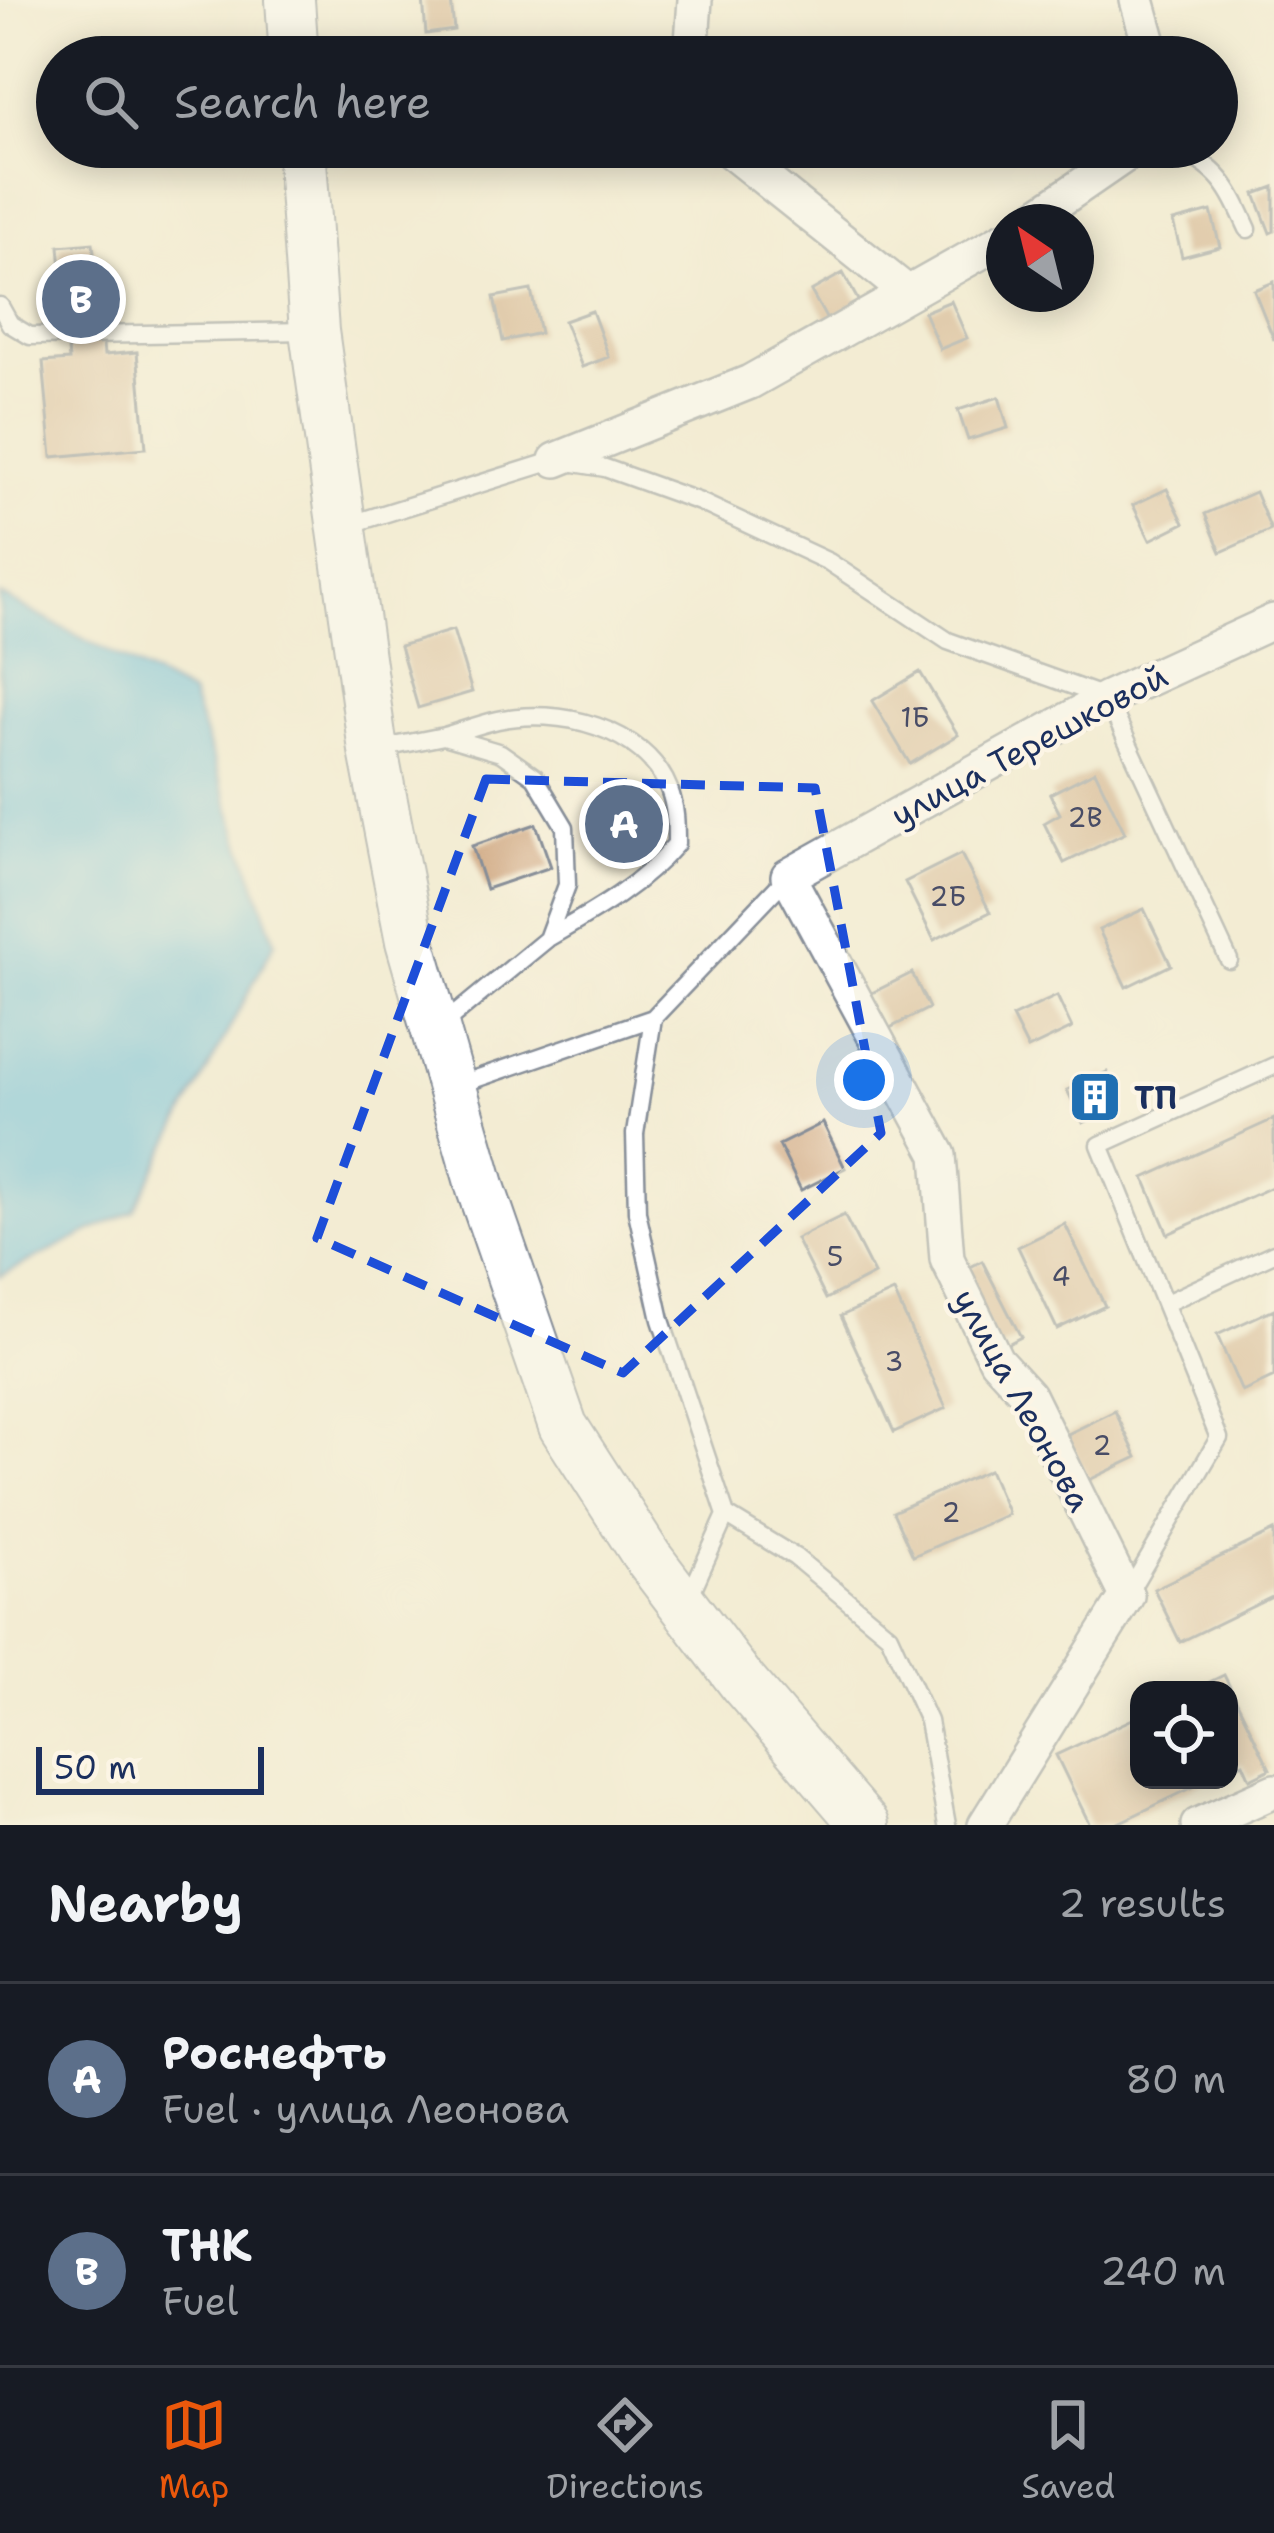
<!DOCTYPE html>
<meta charset="utf-8">
<style>
:root{--surface:#171b24;--page:#242831;--text:#f1f3f6;--muted:#9ea1a6;--line:#363941;--accent:#ea580c}
body{margin:0;font-family:"Shantell Sans",sans-serif;background:var(--page);color:var(--text)}
.controls{position:absolute;right:36px;bottom:36px;display:grid;overflow:hidden;border-radius:24px;box-shadow:0 6px 30px #0003}
.controls button{width:108px;height:108px;display:grid;place-items:center;padding:0;border:0;border-bottom:3px solid var(--line);background:var(--surface);color:var(--text);font:60px sans-serif}
.compass{position:absolute;left:986px;top:204px;width:108px;height:108px;border-radius:50%;background:var(--surface);box-shadow:0 6px 30px #0003;rotate:325deg}
.scale{position:absolute;left:36px;bottom:30px;width:228px;box-sizing:border-box;padding-left:12px;border:6px solid #1b2f5e;border-top:0;font-size:33px;line-height:42px;white-space:nowrap;color:#1b2f5e;-webkit-text-stroke:9px #fcf5e5;paint-order:stroke}
.you{position:absolute;left:864px;top:1080px;width:42px;height:42px;margin:-30px;border:9px solid #fff;border-radius:50%;background:#1a73e8;box-shadow:0 0 0 18px #1a73e833}
.badge{display:grid;place-items:center;width:78px;height:78px;border-radius:50%;background:var(--accent);color:#fff;font-size:39px;font-weight:700}
.pin{position:absolute;translate:-50% -50%;border:6px solid #fff;box-shadow:0 3px 12px #0006}
.list{margin:0;padding:0;list-style:none}
h2{display:flex;justify-content:space-between;align-items:center;height:156px;margin:0;padding:0 48px;font-size:51px}
h2 small{font-size:39px;font-weight:400;color:var(--muted)}
.list li{display:grid;grid-template-columns:78px 1fr auto;gap:36px;align-items:center;box-sizing:border-box;height:192px;padding:0 48px;border-top:3px solid var(--line)}
.list b{display:block;font-size:45px;white-space:nowrap}
.list p{margin:0;font-size:39px;white-space:nowrap;color:var(--muted)}
.list em{font-size:39px;font-style:normal;color:var(--muted)}
.icon{flex:none;width:66px;height:66px;fill:none;stroke:currentColor;stroke-width:2;stroke-linecap:round;stroke-linejoin:round}
.map{position:relative;flex:none;width:1274px;height:1825px;overflow:hidden}
.search{position:absolute;background:var(--surface);box-shadow:0 6px 30px #0003;left:36px;right:36px;top:36px;height:132px;display:flex;align-items:center;gap:30px;box-sizing:border-box;padding:0 42px;border-radius:66px;color:var(--muted);font-size:45px}
.sheet{height:540px;background:var(--surface)}
nav{display:flex;justify-content:space-around;align-items:center;box-sizing:border-box;height:168px;border-top:3px solid var(--line);background:var(--surface);font-size:33px;color:var(--muted)}
nav a{display:grid;justify-items:center;gap:6px}
nav .on{color:var(--accent)}
.map>svg:first-child{display:block}
</style>
<div class="map">
<svg width="1274" height="1825" viewBox="0 0 1274 1825">
<rect width="100%" height="100%" fill="#fcf5e5"/>
<filter id="ink" filterUnits="userSpaceOnUse"><feTurbulence type="fractalNoise" baseFrequency=".00833" numOctaves="2"/><feDisplacementMap in="SourceGraphic" scale="24" xChannelSelector="R" yChannelSelector="G"/><feConvolveMatrix kernelMatrix="1 2 1 2 8 2 1 2 1" color-interpolation-filters="sRGB"/></filter>
<filter id="wash" filterUnits="userSpaceOnUse"><feTurbulence type="fractalNoise" baseFrequency=".004" numOctaves="4" result="noise"/><feDisplacementMap in="SourceGraphic" scale="48" xChannelSelector="R" yChannelSelector="G"/><feGaussianBlur stdDeviation="2.7" result="paint"/><feColorMatrix in="noise" values="0 0 0 0 0 0 0 0 0 0 0 0 0 0 0 0 0 1.4 0 .05"/><feComposite in="paint" operator="in"/></filter>
<g filter="url(#wash)">
<rect width="100%" height="100%" fill="#f3ecd3"/>
<path fill="#63bce0" stroke="#3f769f" stroke-width="3" d="M0 595 191 695 275 942 134 1210 0 1276Z"/>
<g id="blocks">
<path fill="#cda57f" d="M423 0H451L454 30 426 34Z
M1274 187V231L1270 233 1255 194Z
M1211 211 1220 247 1182 257 1173 221Z
M93 243 104 355 137 352 146 448 52 457 43 362 69 360 59 246Z
M843 273 859 302 827 320 811 291Z
M1274 282V340L1254 290Z
M531 290 540 333 503 341 494 297Z
M951 301 967 338 940 349 924 312Z
M592 311 609 357 582 367 564 321Z
M999 397 1008 428 968 440 958 410Z
M1167 489 1184 523 1150 540 1133 505Z
M1255 492 1271 530 1221 552 1205 514Z
M453 630 472 692 418 708 400 646Z
M920 672 958 735 910 764 872 701Z
M1095 771 1125 833 1064 863 1044 823 1060 814 1050 794Z
M642 795 654 840 607 853 594 809Z
M536 824 551 867 486 889 472 846Z
M961 854 990 912 934 940 905 882Z
M1144 909 1171 965 1126 987 1099 930Z
M912 973 929 1008 888 1029 870 994Z
M1057 996 1072 1028 1028 1049 1012 1017Z
M1107 1072 1122 1105 1083 1123 1067 1090Z
M1274 1119V1186L1168 1234 1144 1178Z
M823 1123 845 1168 801 1190 779 1145Z
M844 1215 874 1274 826 1299 796 1239Z
M1065 1224 1105 1306 1057 1329 1018 1247Z
M982 1261 1021 1337 998 1349 959 1273Z
M894 1292 946 1408 894 1432 841 1316Z
M1274 1309V1377L1242 1392 1217 1335Z
M1115 1411 1137 1457 1089 1480 1066 1435Z
M989 1470 1008 1514 913 1556 893 1512Z
M1274 1531V1596L1180 1642 1154 1589Z
M1224 1675 1270 1769 1250 1779 1243 1763 1229 1770V1690H1193Z
M1139 1716V1780H1208L1114 1825H1090L1056 1755Z"/>
</g>
</g>
<g filter="url(#ink)">
<use href="#blocks" fill-opacity="0" stroke="#878e98" stroke-width="3"/>
<g fill="none" stroke-linecap="round" stroke-linejoin="round">
<g stroke="#878e98" stroke-width="21">
<path id="lane" d="M1175 147C1220 169 1228 185 1248 229
M0 306 10 324 30 336 307 331
M345 526 556 460 605 468 700 502 829 562 948 641 1107 698 1229 960
M444 736C462 731 480 724 498 720 557 707 645 727 669 789 676 807 676 825 676 844 640 886 595 911 548 938
M374 750 444 736 501 753 535 777 565 827 567 885 547 939 440 1027
M788 876 653 1018 635 1134 637 1212 661 1320 726 1515 795 1557 889 1635 928 1721 947 1825
M455 1086 653 1018
M1166 1303 1274 1253
M1127 1595 1219 1438 1100 1145 1274 1066
M687 1602 726 1515"/>
</g>
<g stroke="#878e98" stroke-width="38">
<path id="street" d="M1137 0 1153 57
M691 57 695 0
M725 147 908 293
M1028 222 1137 147
M556 460 750 382 1004 239
M985 1825 1127 1596 1028 1395 996 1360 947 1259 939 1155 788 876 1107 698 1274 621
M1198 1825 1274 1791"/>
</g>
<g stroke="#878e98" stroke-width="52">
<path id="secondary" d="M290 0 294 57
M301 147 314 331 373 750 410 941 481 1189 563 1426 648 1558 743 1683 865 1825"/>
</g>
<use href="#lane" stroke="#fff" stroke-width="16"/>
<use href="#street" stroke="#fff" stroke-width="33"/>
<use href="#secondary" stroke="#fff" stroke-width="48"/>
</g>
</g>
<path d="M0 0H1274V1825H0ZM486 779 815 788 881 1133 623 1373 317 1238Z" fill="#f3ecd3" fill-opacity=".55" fill-rule="evenodd"/>
<path fill="none" stroke="#1d4ed8" stroke-width="9" stroke-dasharray="24 15" stroke-linejoin="round" d="M486 779 815 788 881 1133 623 1373 317 1238Z"/>
<defs>
<g id="building-square" transform="scale(2.7)"><rect x="-9" y="-9" width="18" height="18" rx="4" fill="#1f6fb2" stroke="#fcf5e5"/><path d="M-4-6H4V6H1V3H-1V6H-4ZM-2.5-4.3h1.7v1.8h-1.7ZM.8-4.3h1.7v1.8H.8ZM-2.5-1h1.7V.8h-1.7ZM.8-1h1.7V.8H.8Z" fill="#fff"/></g>
</defs>
<g fill-rule="evenodd">
<use href="#building-square" x="1095" y="1097"/>
</g>
<g text-anchor="middle" stroke-width="9" stroke-linejoin="round" paint-order="stroke">
<g font-size="27" fill="#484c66">
<text x="915" y="727">1Б</text>
<text x="1085" y="827">2В</text>
<text x="948" y="906">2Б</text>
<text x="835" y="1266">5</text>
<text x="1061" y="1286">4</text>
<text x="894" y="1371">3</text>
<text x="1102" y="1455">2</text>
<text x="951" y="1522">2</text>
</g>
<g font-size="33" fill="#1b2f5e" stroke="#fcf5e5">
<text transform="translate(1029 745) rotate(-28)" y="12">улица Терешковой</text>
<text transform="translate(1023 1400) rotate(61)" y="12">улица Леонова</text>
</g>
<g font-size="33" font-weight="bold" fill="#1b2f5e" stroke="#fcf5e5" text-anchor="start">
<text x="1134" y="1109">ТП</text>
</g>
</g>
</svg>
<div class="controls">
<button><svg class="icon" aria-label="locate" viewBox="0 0 24 24"><circle cx="12" cy="12" r="6"/><path d="M12 2v4M12 18v4M2 12h4M18 12h4"/></svg></button>
</div>
<svg class="compass" viewBox="-18 -18 36 36"><path d="M0-13l5 13h-10z" fill="#e53935"/><path d="M0 13l5-13h-10z" fill="#9ea1a6"/></svg>
<div class="scale">50 m</div>
<div class="you"></div>
<div class="pin badge" style="left:624px;top:824px;background:#5c6f8a">A</div>
<div class="pin badge" style="left:81px;top:299px;background:#5c6f8a">B</div>
<div class="search"><svg class="icon" aria-label="search" viewBox="0 0 24 24"><circle cx="10" cy="10" r="6"/><path d="M15 15l6 6"/></svg>Search here</div>
</div>
<section class="sheet">
<h2>Nearby<small>2 results</small></h2>
<ul class="list">
<li><span class="badge" style="background:#5c6f8a">A</span><div><b>Роснефть</b><p>Fuel · улица Леонова</p></div><em>80 m</em></li>
<li><span class="badge" style="background:#5c6f8a">B</span><div><b>ТНК</b><p>Fuel</p></div><em>240 m</em></li>
</ul>
</section>
<nav>
<a class="on"><svg class="icon" aria-label="map" viewBox="0 0 24 24"><path d="M3 6l6-2 6 2 6-2v14l-6 2-6-2-6 2zM9 4v14M15 6v14"/></svg>Map</a>
<a><svg class="icon" aria-label="directions" viewBox="0 0 24 24"><path d="M12 3l9 9-9 9-9-9zM9 14v-3h6M13 9l2 2-2 2"/></svg>Directions</a>
<a><svg class="icon" aria-label="saved" viewBox="0 0 24 24"><path d="M7 4h10v16l-5-4-5 4z"/></svg>Saved</a>
</nav>
